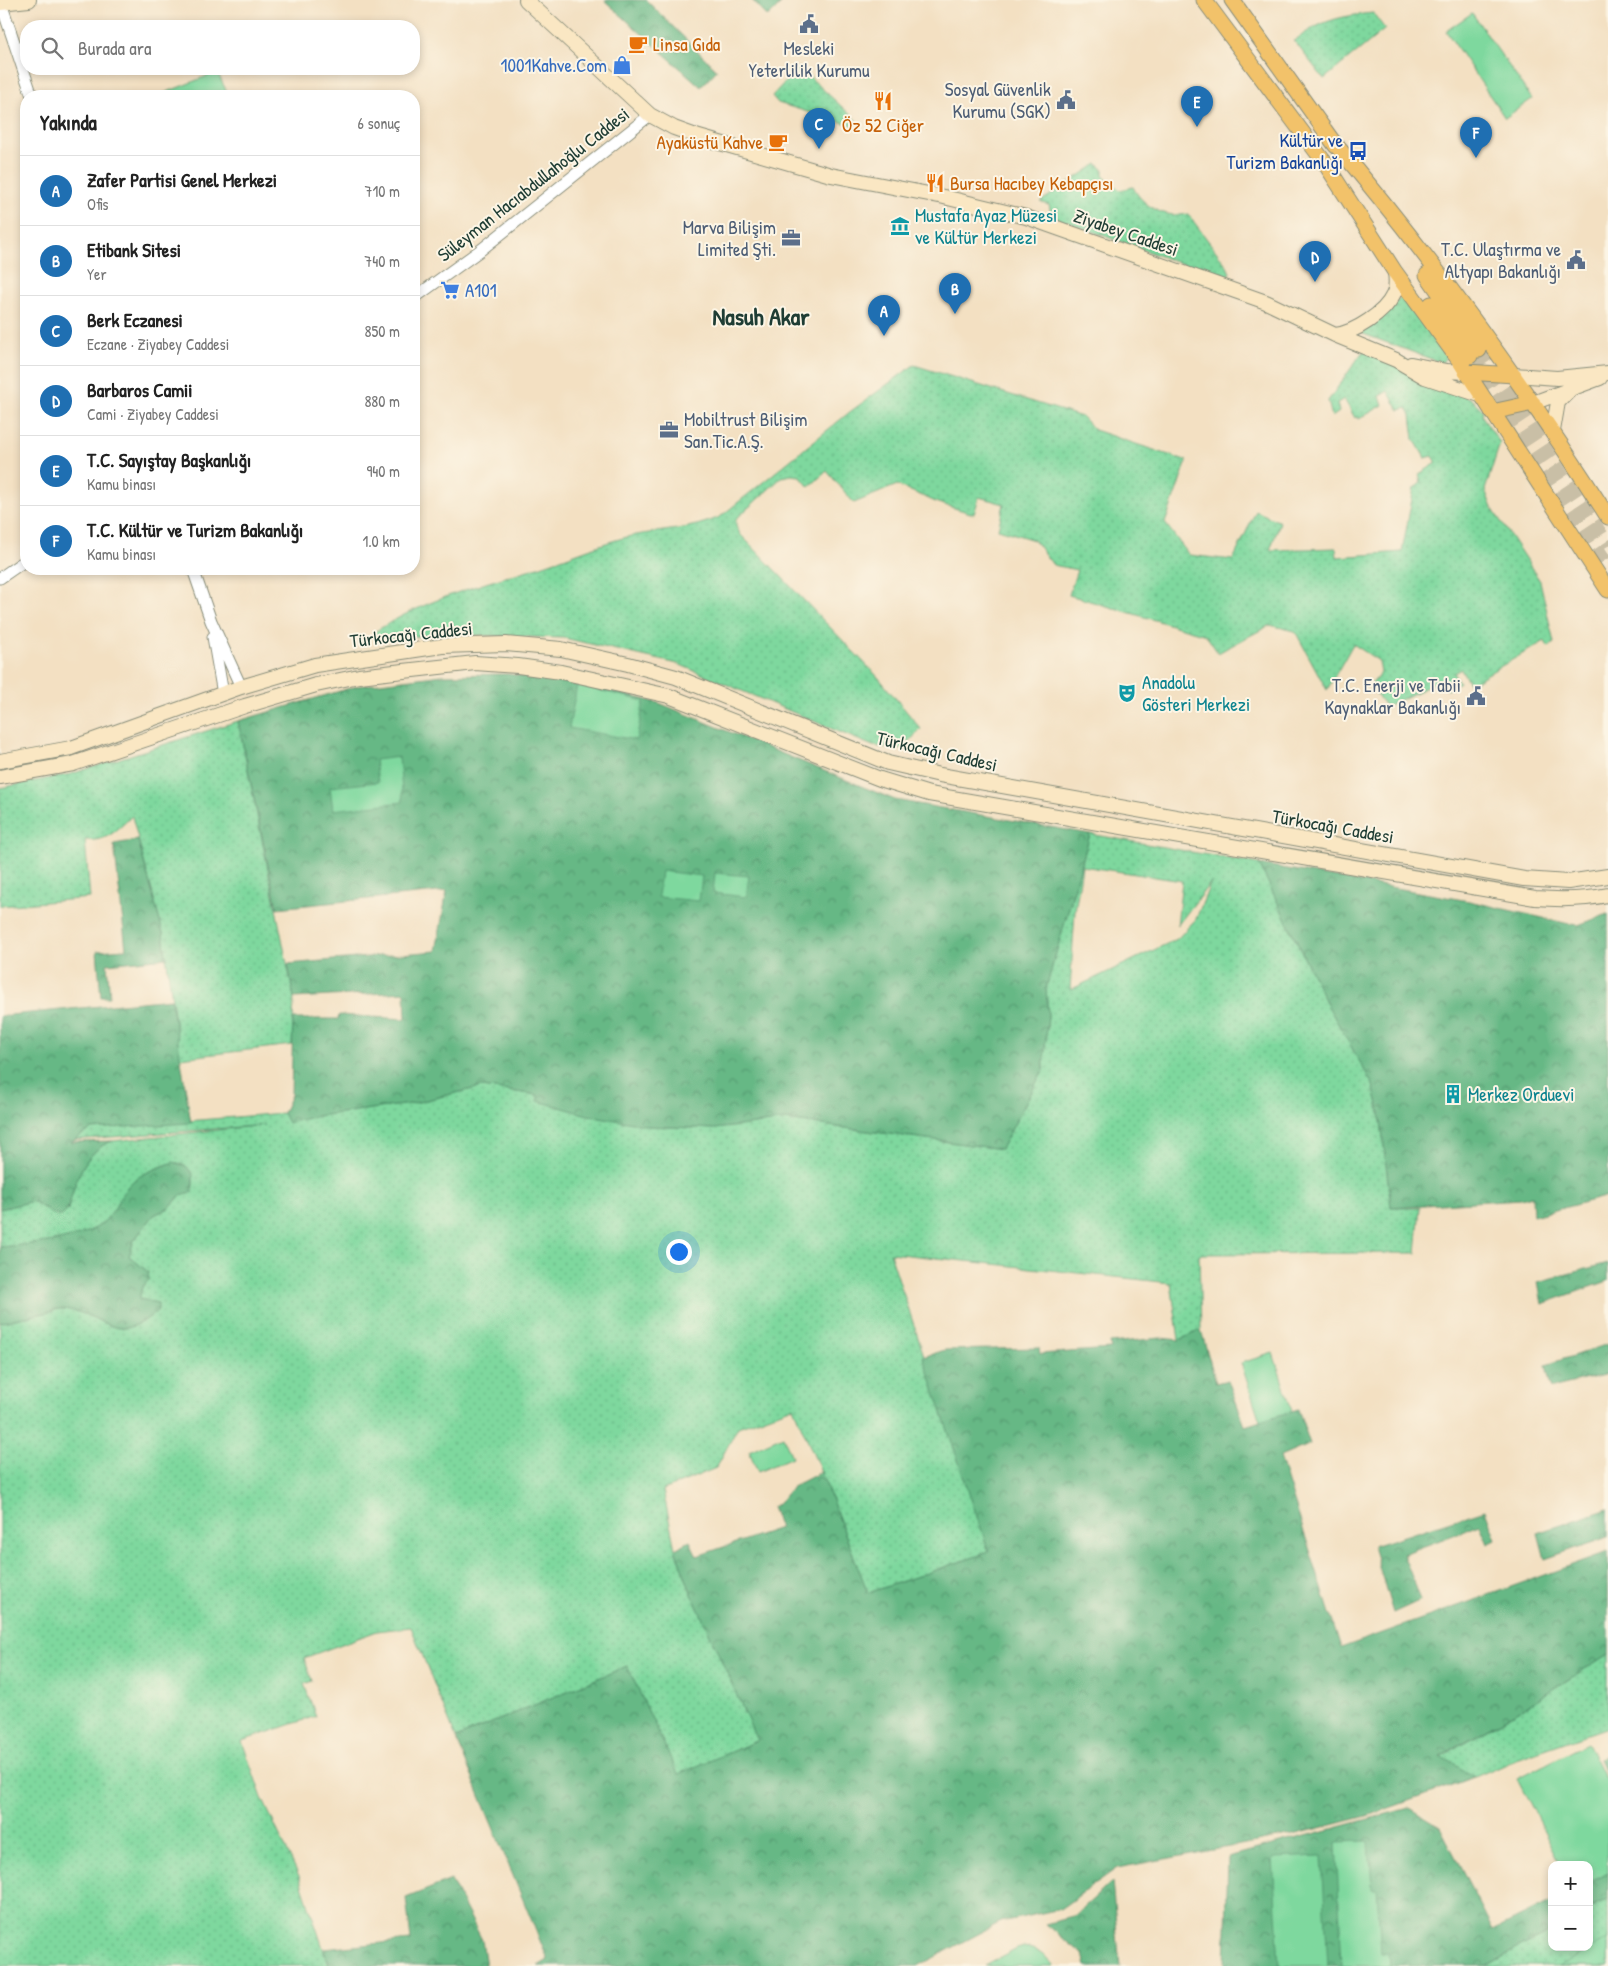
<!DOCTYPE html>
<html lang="tr">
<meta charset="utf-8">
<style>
:root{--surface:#fff;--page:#f6f6f6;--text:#222;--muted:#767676;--line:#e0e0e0;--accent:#1f6fb2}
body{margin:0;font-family:"Patrick Hand",sans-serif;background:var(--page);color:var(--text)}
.controls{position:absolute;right:15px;bottom:15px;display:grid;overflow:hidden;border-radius:10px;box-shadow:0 2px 8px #0003}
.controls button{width:45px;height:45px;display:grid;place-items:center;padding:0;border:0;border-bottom:1px solid var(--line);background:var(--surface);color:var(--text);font:25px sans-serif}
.you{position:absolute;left:678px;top:1251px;width:18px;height:18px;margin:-12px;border:4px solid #fff;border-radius:50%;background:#1a73e8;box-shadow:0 0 0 8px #1a73e833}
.badge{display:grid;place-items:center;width:32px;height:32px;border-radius:50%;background:var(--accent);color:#fff;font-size:16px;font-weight:700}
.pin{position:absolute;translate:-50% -41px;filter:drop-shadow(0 1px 2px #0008)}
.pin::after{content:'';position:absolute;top:26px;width:18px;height:15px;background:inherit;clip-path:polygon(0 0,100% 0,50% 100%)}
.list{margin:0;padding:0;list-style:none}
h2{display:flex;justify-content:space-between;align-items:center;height:65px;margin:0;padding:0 20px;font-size:21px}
h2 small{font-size:16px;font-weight:400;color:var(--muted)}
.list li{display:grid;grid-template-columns:32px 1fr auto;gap:15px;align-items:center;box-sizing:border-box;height:70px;padding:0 20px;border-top:1px solid var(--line)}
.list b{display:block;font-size:19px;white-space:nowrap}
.list p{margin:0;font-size:16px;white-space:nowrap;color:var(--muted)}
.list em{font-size:16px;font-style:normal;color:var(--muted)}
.icon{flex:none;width:28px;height:28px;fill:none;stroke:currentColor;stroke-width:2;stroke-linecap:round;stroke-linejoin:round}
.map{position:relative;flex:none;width:1608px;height:1966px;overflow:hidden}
.search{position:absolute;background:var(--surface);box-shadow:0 2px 8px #0003;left:20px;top:20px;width:400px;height:55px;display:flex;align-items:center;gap:12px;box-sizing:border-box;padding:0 18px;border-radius:20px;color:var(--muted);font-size:19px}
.panel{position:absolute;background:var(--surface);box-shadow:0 2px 8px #0003;left:20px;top:90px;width:400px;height:485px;border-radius:20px}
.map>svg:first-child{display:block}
</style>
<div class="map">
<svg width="1608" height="1966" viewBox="0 0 1608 1966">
<defs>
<pattern id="grass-dots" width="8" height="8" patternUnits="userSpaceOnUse" patternTransform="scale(1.25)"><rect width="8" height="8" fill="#7ed89e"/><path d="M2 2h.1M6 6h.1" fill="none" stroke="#6cba89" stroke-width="1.8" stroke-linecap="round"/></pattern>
<pattern id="forest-crowns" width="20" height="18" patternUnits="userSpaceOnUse" patternTransform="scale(1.25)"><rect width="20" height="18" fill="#66b885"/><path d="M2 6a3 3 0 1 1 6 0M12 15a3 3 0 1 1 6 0" fill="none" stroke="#53976e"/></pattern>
</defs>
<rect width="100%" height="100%" fill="#fcf5e5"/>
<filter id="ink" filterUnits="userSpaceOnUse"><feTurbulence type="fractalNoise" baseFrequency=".02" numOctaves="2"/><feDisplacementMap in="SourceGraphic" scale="10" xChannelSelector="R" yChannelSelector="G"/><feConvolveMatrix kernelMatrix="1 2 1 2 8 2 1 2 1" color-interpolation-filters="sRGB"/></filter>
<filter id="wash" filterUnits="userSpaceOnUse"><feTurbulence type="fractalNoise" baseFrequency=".0096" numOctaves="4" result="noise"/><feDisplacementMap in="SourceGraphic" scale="20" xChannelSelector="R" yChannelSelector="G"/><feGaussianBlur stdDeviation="1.12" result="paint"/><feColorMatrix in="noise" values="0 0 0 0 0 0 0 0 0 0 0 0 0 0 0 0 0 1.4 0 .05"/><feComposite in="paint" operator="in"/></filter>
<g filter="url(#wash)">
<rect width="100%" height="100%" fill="#f3e0c2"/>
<path fill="url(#grass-dots)" stroke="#4e8a69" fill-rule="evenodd" d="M1373 13 1385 29 1324 79 1294 41C1321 20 1341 16 1373 13Z
M799 67 856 120 854 126 778 103 772 96Z
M1097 164 1103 169V176L1120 190 1133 187C1143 207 1166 219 1188 214L1227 266 1230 273 1224 279 1052 217 1049 205 1040 202Z
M1404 292 1448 353 1442 363 1361 333 1389 312Z
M1366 347 1471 399 1483 410 1482 416 1500 443 1485 490 1492 508 1540 581 1554 643 1548 647 1545 641 1470 684 1461 669 1454 673 1459 683 1447 690 1441 680 1386 707 1370 686 1381 673 1379 661 1353 644 1327 690 1295 631 1270 625 1218 653 1206 635 1069 595 1077 570 1053 565 1034 540 998 529 1004 504 979 497 974 514 938 503 897 485 854 503 827 471 809 487 800 476 791 475 782 477 736 519V526L740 534 878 677 921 729 902 749 873 746 678 664 564 638 435 634 379 641 373 636V633C424 599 484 584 541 566 571 556 601 543 631 536 662 530 691 530 720 517L851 411 914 365 1082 417 1094 430 1187 461 1165 523 1189 555 1233 560 1256 511 1280 522 1270 550 1336 548 1337 557 1402 552 1414 488 1421 483 1419 474 1437 463 1433 456 1425 458 1414 439 1411 415 1407 408 1399 410 1388 391 1380 396 1383 405 1359 419 1358 416 1355 418 1344 399 1337 403 1339 412 1332 417 1328 401Z
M238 721 294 998 292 1045 180 1058 163 933 132 816C116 831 107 842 85 840L90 898 0 906V788L71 774Z
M1090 834 1259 864 1328 1006 1373 1085 1380 1112 1391 1207H1420L1416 1253 1199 1254 1201 1330 1179 1340 1171 1283 890 1253 989 1552 868 1593 821 1472 793 1407 738 1427 716 1468 663 1490 675 1549 691 1592 758 1740 678 1775 627 1666 456 1738 411 1627 377 1631 304 1658 312 1681 304 1684 316 1716 242 1741 262 1798 299 1876 329 1966H0V1323C16 1318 32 1316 49 1312 54 1311 58 1308 63 1309 106 1313 114 1349 158 1310L149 1301 139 1299 142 1287 149 1280 148 1272 129 1256 134 1240 154 1215 169 1208 181 1195 192 1192C194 1180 194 1176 186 1168 182 1165 181 1163 176 1163 167 1162 134 1178 129 1185 119 1199 113 1218 97 1227 72 1242 29 1245 0 1247V1209L33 1201 52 1214 68 1210C74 1183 84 1151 112 1141L265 1125 73 1140 91 1129 283 1113 288 1122 317 1116 410 1104 481 1087 538 1095 649 1126 715 1129 786 1120 1001 1149 1043 1070 1048 1016 1046 988ZM1082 866 1182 881 1177 926 1211 882 1196 919 1177 939 1070 990 1075 911Z
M1608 1654V1727L1516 1759 1475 1777 1440 1757 1524 1708Z
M1608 1899V1966H1486L1552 1930V1947H1589V1909Z"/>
<path fill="url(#forest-crowns)" stroke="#427a5c" d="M604 0H646L717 70 701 87Z
M752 0H785L769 16 766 15Z
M508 674 600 688 659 703 895 800 1090 834 1046 988 1048 1016 1043 1070 1001 1149 786 1120 715 1129 649 1126 588 1115 538 1101V1095L481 1087 410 1104 317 1116 288 1123 283 1113 291 1095 293 1019H338L339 1015 406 1019 405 992 294 998 288 964 436 951 447 891 277 908 238 721 357 686 442 675Z
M138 840 163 933 166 958 107 964 110 997H101L97 951 126 949 114 844Z
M1259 864 1469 901 1565 923 1578 925 1608 914V1196L1533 1216 1532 1196 1521 1199 1391 1207 1380 1112 1373 1085 1328 1006Z
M171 999 191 1123 91 1129 71 1142 112 1141C84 1151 74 1183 68 1210L62 1216 52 1214 33 1201 0 1209V1016Z
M173 1162 186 1166 193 1174 192 1192 181 1195 169 1208 154 1215 134 1240 129 1256 148 1272 149 1280 142 1287 139 1299 158 1303V1310C114 1349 107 1313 63 1309 58 1308 54 1311 49 1312 32 1316 16 1318 0 1323V1247C29 1244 72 1242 97 1227 113 1218 118 1198 129 1185 139 1173 160 1168 173 1162Z
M1608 1263V1281L1542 1304 1538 1282Z
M1201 1330 1216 1383 1228 1380 1245 1426 1298 1409 1310 1444 1280 1457 1341 1648 1608 1552V1654L1524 1708 1440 1756 1475 1777 1367 1816 1293 1835 1117 1868 1060 1909 1001 1922 918 1966H538L548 1960 456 1738 627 1666 678 1774 757 1741 691 1592 675 1549 690 1541 697 1556 780 1528 772 1507 778 1504 792 1487 821 1472 868 1593 989 1552 923 1357 945 1350 1039 1348 1040 1354 1111 1349 1110 1343 1161 1338 1179 1340Z
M1608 1344V1374L1551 1388 1546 1365Z
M1608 1509V1537L1545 1559 1538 1533Z
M1485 1510 1496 1540 1488 1544 1480 1525 1403 1554 1421 1600 1393 1613 1373 1546Z
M1608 1754V1778L1599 1759Z
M1409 1808 1440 1827 1493 1930 1552 1901V1930L1486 1966H1225L1228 1857Z
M1608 1872V1899L1589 1909V1882Z
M451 1880 482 1940 486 1966H329L324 1949 411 1940 406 1898Z
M1112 1882 1120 1966H1086L1083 1954 1045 1924 1073 1917Z"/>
<path fill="#7ed89e" stroke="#4e8a69" d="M1472 13 1532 99 1505 118 1446 31Z
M217 72 229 96H157Z
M577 685 644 701 636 740 569 728Z
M399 757 403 802 333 810 330 787 378 782 375 760Z
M661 871 702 876 699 901 658 897Z
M715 873 749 876 746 897 713 893Z
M1273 1353 1292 1411 1260 1421 1241 1363Z
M783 1436 792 1457 758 1472 749 1451Z
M1587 1743 1608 1784V1872L1589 1882V1865H1561L1517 1779Z
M1369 1841 1372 1889H1377L1381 1953H1388L1389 1966H1342L1336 1842Z
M1322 1856 1328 1966H1279L1273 1858Z
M1608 1939V1966H1559Z
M1024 1947C1037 1949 1046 1956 1054 1966H985L1017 1949Z"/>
</g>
<g filter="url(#ink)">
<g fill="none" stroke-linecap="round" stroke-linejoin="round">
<path stroke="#c9bfa6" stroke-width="15" stroke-dasharray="15 8" stroke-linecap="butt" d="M1479 350 1608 546
M1470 356 1608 566"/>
<g stroke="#898e7b" stroke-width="13">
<path id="tertiary" d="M1 3 32 96
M414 298 482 249 650 115
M193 569 211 621 241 687
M0 578 26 560
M213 637 223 694"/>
</g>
<g stroke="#898e7b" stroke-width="16">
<path id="secondary" d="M526 0 650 115 674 128 699 137 831 175 944 197 1026 217 1266 302 1335 335 1396 360 1425 377 1480 395
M0 3 29 0
M1335 335C1354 333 1385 313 1393 295 1397 288 1396 280 1395 272
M1411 364 1446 371 1466 372
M1514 375 1557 378 1608 373
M1533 403 1600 378
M1553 431 1558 402 1569 391
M0 761 71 748 241 687 315 665 442 646 506 644 561 649 628 664 676 677 888 763 940 775 1524 879 1568 882 1608 876
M0 777 73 764 245 706 316 685 359 676 475 663 518 666 561 672 669 696 880 779 929 794 1535 898C1560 900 1583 900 1608 895"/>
</g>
<g stroke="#898e7b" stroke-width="17">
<path id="primary" d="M1204 0 1328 167
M1232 0 1336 146
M1331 139C1432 258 1524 385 1608 517
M1323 160 1395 272 1459 360 1608 590
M1427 275 1479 350
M1431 304 1470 356
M1466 372 1514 375
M1492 412 1533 403"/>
</g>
<use href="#tertiary" stroke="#fff" stroke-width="11"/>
<use href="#secondary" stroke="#fae7c3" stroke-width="14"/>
<use href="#primary" stroke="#f2c26a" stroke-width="15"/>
</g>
</g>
<defs>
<g id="civic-bare" transform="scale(1.5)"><path d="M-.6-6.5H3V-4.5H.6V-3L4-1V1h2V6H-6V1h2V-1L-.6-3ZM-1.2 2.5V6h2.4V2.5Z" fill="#5c6f8a" stroke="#fcf5e5" stroke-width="2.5" paint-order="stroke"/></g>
<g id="cafe-bare" transform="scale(1.5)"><path d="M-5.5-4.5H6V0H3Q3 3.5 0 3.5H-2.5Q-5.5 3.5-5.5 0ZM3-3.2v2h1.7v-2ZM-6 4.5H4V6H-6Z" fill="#e8710a" stroke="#fcf5e5" stroke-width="2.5" paint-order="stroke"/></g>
<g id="shop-bare" transform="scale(1.5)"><path d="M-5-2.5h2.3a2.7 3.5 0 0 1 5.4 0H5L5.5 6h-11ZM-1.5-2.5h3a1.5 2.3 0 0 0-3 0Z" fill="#3f7fe0" stroke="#fcf5e5" stroke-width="2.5" paint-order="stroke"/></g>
<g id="restaurant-bare" transform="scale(1.5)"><path d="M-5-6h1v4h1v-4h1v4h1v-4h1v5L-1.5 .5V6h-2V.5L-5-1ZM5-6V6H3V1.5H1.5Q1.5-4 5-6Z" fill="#e8710a" stroke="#fcf5e5" stroke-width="2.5" paint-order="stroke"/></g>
<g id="bus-bare" transform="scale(1.5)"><path d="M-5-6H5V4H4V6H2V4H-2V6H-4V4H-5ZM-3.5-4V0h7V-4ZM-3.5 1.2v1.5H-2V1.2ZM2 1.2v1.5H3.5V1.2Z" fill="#1a4fb4" stroke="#fcf5e5" stroke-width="2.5" paint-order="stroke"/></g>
<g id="museum-bare" transform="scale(1.5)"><path d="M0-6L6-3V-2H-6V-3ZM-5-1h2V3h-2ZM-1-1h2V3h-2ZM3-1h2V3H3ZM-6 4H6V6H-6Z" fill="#0f9aa8" stroke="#fcf5e5" stroke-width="2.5" paint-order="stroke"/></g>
<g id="office-bare" transform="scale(1.5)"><path d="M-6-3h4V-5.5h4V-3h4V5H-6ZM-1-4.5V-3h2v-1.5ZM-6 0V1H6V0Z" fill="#5c6f8a" stroke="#fcf5e5" stroke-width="2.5" paint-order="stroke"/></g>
<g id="supermarket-bare" transform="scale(1.5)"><path d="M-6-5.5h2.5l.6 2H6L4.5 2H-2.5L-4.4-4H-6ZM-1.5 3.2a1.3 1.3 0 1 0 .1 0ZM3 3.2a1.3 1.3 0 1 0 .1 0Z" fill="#3f7fe0" stroke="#fcf5e5" stroke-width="2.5" paint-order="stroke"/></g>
<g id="theatre-bare" transform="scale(1.5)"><path d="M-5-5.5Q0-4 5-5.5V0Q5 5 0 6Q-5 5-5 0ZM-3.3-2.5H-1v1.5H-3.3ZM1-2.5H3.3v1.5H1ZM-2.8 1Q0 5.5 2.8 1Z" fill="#0f9aa8" stroke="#fcf5e5" stroke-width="2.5" paint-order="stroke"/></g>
<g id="building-bare" transform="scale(1.5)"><path d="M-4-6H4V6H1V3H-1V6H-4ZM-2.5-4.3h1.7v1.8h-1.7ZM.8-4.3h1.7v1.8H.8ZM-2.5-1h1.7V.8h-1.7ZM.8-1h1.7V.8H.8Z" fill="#0f9aa8" stroke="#fcf5e5" stroke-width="2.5" paint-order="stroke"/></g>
</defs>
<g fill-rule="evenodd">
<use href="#civic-bare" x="809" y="24"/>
<use href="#cafe-bare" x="638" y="44"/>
<use href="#shop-bare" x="622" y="65"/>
<use href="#civic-bare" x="1066" y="100"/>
<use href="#restaurant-bare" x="883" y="101"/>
<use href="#cafe-bare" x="778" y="142"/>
<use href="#bus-bare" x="1358" y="151"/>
<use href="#restaurant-bare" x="935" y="183"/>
<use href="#museum-bare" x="900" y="226"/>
<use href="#office-bare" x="791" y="238"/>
<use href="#civic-bare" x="1576" y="260"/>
<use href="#supermarket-bare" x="450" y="290"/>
<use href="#office-bare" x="669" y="430"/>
<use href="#theatre-bare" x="1127" y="693"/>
<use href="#civic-bare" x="1476" y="696"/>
<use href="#building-bare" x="1453" y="1094"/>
</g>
<g text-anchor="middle" stroke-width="4" stroke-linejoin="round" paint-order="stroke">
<g font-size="19" fill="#c56008" stroke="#fcf5e5" text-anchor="start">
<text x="653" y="51">Linsa Gıda</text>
<text x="883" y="132" text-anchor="middle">Öz 52 Ciğer</text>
<text x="763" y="149" text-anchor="end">Ayaküstü Kahve</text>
<text x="950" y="190">Bursa Hacıbey Kebapçısı</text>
</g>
<g font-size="19" fill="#4e5e75" stroke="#fcf5e5" text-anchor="end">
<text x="809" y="55" text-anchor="middle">Mesleki<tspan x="809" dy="22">Yeterlilik Kurumu</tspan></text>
<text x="1051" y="96">Sosyal Güvenlik<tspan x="1051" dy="22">Kurumu (SGK)</tspan></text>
<text x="776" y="234">Marva Bilişim<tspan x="776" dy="22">Limited Şti.</tspan></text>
<text x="1561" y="256">T.C. Ulaştırma ve<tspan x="1561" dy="22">Altyapı Bakanlığı</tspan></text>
<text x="684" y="426" text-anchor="start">Mobiltrust Bilişim<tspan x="684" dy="22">San.Tic.A.Ş.</tspan></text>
<text x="1461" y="692">T.C. Enerji ve Tabii<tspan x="1461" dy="22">Kaynaklar Bakanlığı</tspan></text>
</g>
<g font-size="19" fill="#366cbe" stroke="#fcf5e5" text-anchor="end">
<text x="607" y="72">1001Kahve.Com</text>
<text x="465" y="297" text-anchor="start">A101</text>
</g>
<g font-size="19" fill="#164399" stroke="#fcf5e5" text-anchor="end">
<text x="1343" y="147">Kültür ve<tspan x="1343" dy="22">Turizm Bakanlığı</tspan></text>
</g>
<g font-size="19" fill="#1f3d34" stroke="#fcf5e5">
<text transform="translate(533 184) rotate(-38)" y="7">Süleyman Hacıabdullahoğlu Caddesi</text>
<text transform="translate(1126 232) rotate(19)" y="7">Ziyabey Caddesi</text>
<text transform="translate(411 634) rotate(-6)" y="7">Türkocağı Caddesi</text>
<text transform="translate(937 751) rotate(13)" y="7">Türkocağı Caddesi</text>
<text transform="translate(1333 826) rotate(10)" y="7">Türkocağı Caddesi</text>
</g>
<g font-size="19" fill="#0d838f" stroke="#fcf5e5" text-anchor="start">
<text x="915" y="222">Mustafa Ayaz Müzesi<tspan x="915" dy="22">ve Kültür Merkezi</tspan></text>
<text x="1142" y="689">Anadolu<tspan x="1142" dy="22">Gösteri Merkezi</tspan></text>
<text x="1468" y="1101">Merkez Orduevi</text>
</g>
<g font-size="24" font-weight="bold" fill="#1f3d34" stroke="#fcf5e5">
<text x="761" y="325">Nasuh Akar</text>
</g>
</g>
</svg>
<div class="controls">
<button>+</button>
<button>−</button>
</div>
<div class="you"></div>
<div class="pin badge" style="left:884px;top:336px">A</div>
<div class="pin badge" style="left:955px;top:314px">B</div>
<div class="pin badge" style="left:819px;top:149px">C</div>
<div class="pin badge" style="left:1315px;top:282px">D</div>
<div class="pin badge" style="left:1197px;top:127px">E</div>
<div class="pin badge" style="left:1476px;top:158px">F</div>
<div class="search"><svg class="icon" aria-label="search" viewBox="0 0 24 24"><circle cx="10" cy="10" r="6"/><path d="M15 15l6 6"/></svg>Burada ara</div>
<section class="panel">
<h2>Yakında<small>6 sonuç</small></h2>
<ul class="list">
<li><span class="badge">A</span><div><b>Zafer Partisi Genel Merkezi</b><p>Ofis</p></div><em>710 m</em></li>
<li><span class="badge">B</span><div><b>Etibank Sitesi</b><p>Yer</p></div><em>740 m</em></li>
<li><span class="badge">C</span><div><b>Berk Eczanesi</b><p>Eczane · Ziyabey Caddesi</p></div><em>850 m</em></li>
<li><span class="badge">D</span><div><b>Barbaros Camii</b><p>Cami · Ziyabey Caddesi</p></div><em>880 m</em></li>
<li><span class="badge">E</span><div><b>T.C. Sayıştay Başkanlığı</b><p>Kamu binası</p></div><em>940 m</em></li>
<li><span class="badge">F</span><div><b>T.C. Kültür ve Turizm Bakanlığı</b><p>Kamu binası</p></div><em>1.0 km</em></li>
</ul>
</section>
</div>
